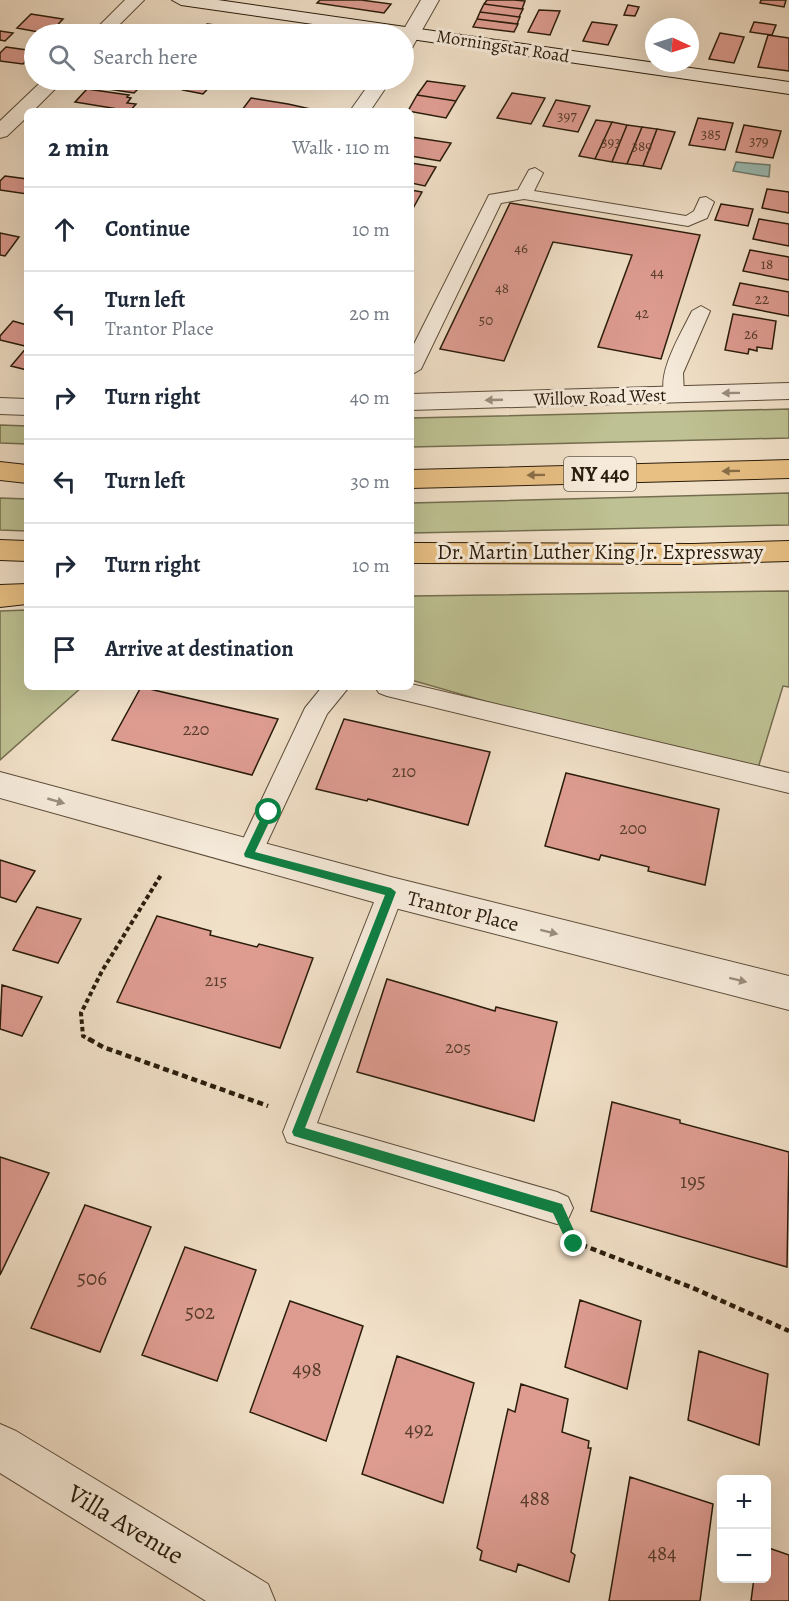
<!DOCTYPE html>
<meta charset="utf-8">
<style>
:root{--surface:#fff;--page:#f6f6f7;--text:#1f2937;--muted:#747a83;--line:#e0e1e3}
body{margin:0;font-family:Alegreya,serif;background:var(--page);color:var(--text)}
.controls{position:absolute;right:18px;bottom:18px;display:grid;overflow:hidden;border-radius:9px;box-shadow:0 6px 24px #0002}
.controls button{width:54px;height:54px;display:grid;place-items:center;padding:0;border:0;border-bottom:2px solid var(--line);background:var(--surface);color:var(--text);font:30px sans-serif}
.compass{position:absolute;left:645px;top:18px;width:54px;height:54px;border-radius:50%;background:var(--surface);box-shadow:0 6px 24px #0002;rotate:94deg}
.stop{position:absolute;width:18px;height:18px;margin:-14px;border:4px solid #0b8043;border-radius:50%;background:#fff}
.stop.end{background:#0b8043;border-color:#fff;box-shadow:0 2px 6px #0008}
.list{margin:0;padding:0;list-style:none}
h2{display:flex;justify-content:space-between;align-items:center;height:78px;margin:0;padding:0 24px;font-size:26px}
h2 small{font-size:20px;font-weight:400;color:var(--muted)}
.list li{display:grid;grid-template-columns:39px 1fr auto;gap:18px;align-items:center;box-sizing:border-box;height:84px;padding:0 24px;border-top:2px solid var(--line)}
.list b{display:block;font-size:22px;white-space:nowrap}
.list p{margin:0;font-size:20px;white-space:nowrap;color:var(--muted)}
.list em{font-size:20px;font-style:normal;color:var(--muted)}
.icon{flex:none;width:33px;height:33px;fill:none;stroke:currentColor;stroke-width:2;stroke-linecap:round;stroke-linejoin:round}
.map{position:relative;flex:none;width:789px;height:1601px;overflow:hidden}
.search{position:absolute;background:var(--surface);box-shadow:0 6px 24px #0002;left:24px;top:24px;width:390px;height:66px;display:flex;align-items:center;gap:15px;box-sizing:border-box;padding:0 21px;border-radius:33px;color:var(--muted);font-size:22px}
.panel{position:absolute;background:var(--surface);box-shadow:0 6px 24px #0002;left:24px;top:108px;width:390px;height:582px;border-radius:9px}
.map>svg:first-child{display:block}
</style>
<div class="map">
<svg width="789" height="1601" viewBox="0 0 789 1601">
<rect width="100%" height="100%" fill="#f1e0c8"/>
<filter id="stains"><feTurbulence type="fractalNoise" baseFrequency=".00333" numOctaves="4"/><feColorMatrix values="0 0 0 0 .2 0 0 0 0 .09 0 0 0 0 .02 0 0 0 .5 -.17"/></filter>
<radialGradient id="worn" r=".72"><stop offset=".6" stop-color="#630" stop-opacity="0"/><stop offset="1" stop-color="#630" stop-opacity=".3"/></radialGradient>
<path fill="#bec193" stroke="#746e4f" stroke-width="1.5" d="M789 409V438L411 447V418Z
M0 425 27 426V444L0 443Z
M789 493V525L411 533V503Z
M0 498 27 499V531L0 530Z
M789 591V687L783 686 755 778 411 680V596Z
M27 610V687H82L0 760V611Z"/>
<path fill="#9bbdb6" stroke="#6e7d72" stroke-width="1.5" d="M736 162 770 165 769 177 733 171Z"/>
<path fill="#de9c91" stroke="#2a1c0b" stroke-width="1.5" d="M320 0H361L391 4 384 13 317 3Z
M487 0H514L525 1 522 9 484 4Z
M761 0H786L784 7 760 3Z
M484 4 522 9H523L519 17 480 12Z
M628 5 639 7 635 16 624 15Z
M539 10 560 11 550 35 528 32Z
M480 12 519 17H520L517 24 477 19Z
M31 14 63 19 49 34 17 28Z
M477 19 517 24H518L514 32 473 27Z
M592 22 617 25 608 45 583 41Z
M754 22 776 25 772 35 750 32Z
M207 24 224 26 222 28H225L219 34H197Z
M0 31 13 33 5 41 0 40Z
M720 33 744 37 734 63 709 59Z
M768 35 789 38V71L758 67Z
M6 47 34 51V52L23 64 0 61V53Z
M99 80 140 82 136 87H140L134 93 89 86Z
M193 80H216L203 94 183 90Z
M427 81 465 86 456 101 417 95Z
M87 89 129 95 127 97 131 98 127 103 136 104 130 111 75 102Z
M512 93 545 98 531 124 497 118Z
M417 95 456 101 446 118 408 111Z
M251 98 288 104 315 110H242Z
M556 100 590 106 578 132 543 126Z
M698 118 733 123 725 150 689 145Z
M596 120 612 122 595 159 579 156Z
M612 122 627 125 612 162 595 159Z
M627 125 642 127 627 164 612 162Z
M744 125 781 131 773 158 736 152Z
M642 127 657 129 643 166 627 164Z
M657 129 675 132 661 169 643 166Z
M411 137 451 143 440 161 411 156Z
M411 163 436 167 425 186 411 183Z
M5 176 27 179V194L0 190V181Z
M767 189 789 192V213L762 208Z
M411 190 422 192 411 212Z
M510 203 700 235 661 359 598 347 632 255 553 242 504 361 440 349Z
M721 204 753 209 748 226 715 220Z
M759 219 789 224V246L753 239Z
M0 233 19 237 5 256 0 255Z
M750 250 789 257V280L743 271Z
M740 283 789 292V316L733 305Z
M733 314 776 321 772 349 757 347V351L749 349 748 354 725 350Z
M13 321 27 325 25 346 0 340V336Z
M27 347V370L11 366Z
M141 687 278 719 252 775 112 740Z
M344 719 490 752 468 825 368 799 367 801 316 789Z
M566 773 719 809 705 885 648 871 649 867 601 855 599 860 545 846Z
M0 860 35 871 16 902 0 897Z
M37 907 81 919 58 963 13 950Z
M157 916 211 931 210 935 257 947 259 944 313 958 280 1048 117 1002Z
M387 979 495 1011 496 1007 557 1022 534 1121 357 1072Z
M2 985 42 997 22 1036 0 1029Z
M612 1102 680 1120V1123L789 1152 787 1267 591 1211Z
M0 1157 49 1173 0 1275Z
M85 1205 151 1227 100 1352 31 1328Z
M185 1247 256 1270 217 1381 142 1355Z
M580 1300 641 1321 627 1389 565 1367Z
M290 1301 363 1326 326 1441 250 1412Z
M699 1351 768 1374 759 1445 688 1420Z
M397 1356 474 1383 443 1503 362 1474Z
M521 1384 568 1399 562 1432 589 1441 588 1448H591L571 1552 575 1555 569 1582 518 1564 516 1572 480 1560 482 1551 477 1548 508 1409 515 1412Z
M630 1477 713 1504 700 1601H609Z
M766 1547 789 1555V1601H751L754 1578H766Z"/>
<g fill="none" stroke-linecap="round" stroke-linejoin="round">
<g stroke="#5c4d3a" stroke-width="2">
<path id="service" d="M535 168 543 173 534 191 686 216 694 211 700 198 706 197 714 202 707 218 688 226 524 199 501 203 421 369 411 375V350L487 199 489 195 518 190 529 170Z
M701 306 710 311 683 373 684 395 681 399H667C653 378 682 332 692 311Z
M411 684 789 773V793L387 696 379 693 375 687H411Z
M322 687H349L327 714 258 862 249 865 240 862 236 854 305 708Z
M391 880 400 884 404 892 317 1123 557 1192 568 1197 573 1208 568 1219 557 1224 287 1142 283 1132 378 892 382 884Z"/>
</g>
<g stroke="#5c4d3a" stroke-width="2">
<path id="minor" d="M125 0H144L110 34H91Z
M421 0H439L413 46 411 50 404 51V34H401Z
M43 80H64L33 111H27V117L7 136 0 138V121Z
M372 80H391L370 111H350Z
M789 383V399L411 410V394Z
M0 398 27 399V415L0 414Z
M0 772 391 877 789 976V1010L391 907 0 798Z
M0 1424 16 1431 268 1584 275 1601H206L0 1473Z"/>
</g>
<g stroke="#2a1c0b" stroke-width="2">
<path id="secondary" d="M172 0H218L789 82V94L404 38V34H382L181 5Z"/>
</g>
<g stroke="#2a1c0b" stroke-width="2">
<path id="motorway" d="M789 460V478L411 488V470Z
M0 462 27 465V483L0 480Z
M0 540 27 541V561L0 560Z
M789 541V561L693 564 411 563V543L693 544Z
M27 584V604L0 607V585Z"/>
</g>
<path stroke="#2a1c0b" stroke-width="4" stroke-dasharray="4.5 3" stroke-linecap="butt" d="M92 1041 83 1036 81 1013 102 971 161 875"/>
<path stroke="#2a1c0b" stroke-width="4.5" stroke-dasharray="6 4" stroke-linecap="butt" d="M89 1039 103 1047 268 1106
M572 1241 693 1288 789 1331"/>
<use href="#service" fill="#f6ebdb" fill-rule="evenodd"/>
<use href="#minor" fill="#f6ebdb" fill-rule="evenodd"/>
<use href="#secondary" fill="#f6ebdb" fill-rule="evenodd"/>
<use href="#motorway" fill="#e8c084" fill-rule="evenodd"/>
</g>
<defs><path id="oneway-solid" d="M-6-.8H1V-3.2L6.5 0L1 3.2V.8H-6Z" transform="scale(1.5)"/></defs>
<g fill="#9a8e7d">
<use href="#oneway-solid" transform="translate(731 393) rotate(179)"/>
<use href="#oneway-solid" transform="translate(494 400) rotate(178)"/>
<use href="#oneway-solid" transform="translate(56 801) rotate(16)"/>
<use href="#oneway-solid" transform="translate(549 932) rotate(14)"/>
<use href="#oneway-solid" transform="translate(738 980) rotate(14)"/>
</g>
<g fill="#896e48">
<use href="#oneway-solid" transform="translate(731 471) rotate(179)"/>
<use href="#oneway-solid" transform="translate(536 475) rotate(179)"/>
</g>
<path fill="#0b8043" d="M269 808 274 812 255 852 391 888 396 892 305 1128 562 1204 580 1244 578 1249H570L553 1213 294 1136 292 1132 385 895 245 857 244 854 264 812Z"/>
<g text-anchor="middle" stroke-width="6" stroke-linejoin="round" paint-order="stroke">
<g font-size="15" fill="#573c2c">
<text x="567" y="121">397</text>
<text x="711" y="139">385</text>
<text x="759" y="146">379</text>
<text x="611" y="147">393</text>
<text x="642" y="151">389</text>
<text x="521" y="253">46</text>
<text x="767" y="269">18</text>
<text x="657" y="277">44</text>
<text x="502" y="293">48</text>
<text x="762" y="304">22</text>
<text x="642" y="318">42</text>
<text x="486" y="325">50</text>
<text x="751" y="339">26</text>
</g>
<g font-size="18" fill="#2a1c0b" stroke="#f6ebdb">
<text transform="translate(503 46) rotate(9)" y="6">Morningstar Road</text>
<text transform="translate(600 397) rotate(-2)" y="6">Willow Road West</text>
</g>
<g font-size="18" fill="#573c2c">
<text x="196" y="735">220</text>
<text x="404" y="777">210</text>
<text x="633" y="834">200</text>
<text x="216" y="986">215</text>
<text x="458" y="1053">205</text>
</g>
<rect fill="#f6ebdb" stroke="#675a49" stroke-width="1.5" x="564" y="457" width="72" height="34" rx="4.5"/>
<g font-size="20" font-weight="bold" fill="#2a1c0b">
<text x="600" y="481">NY 440</text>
</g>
<g font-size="21" fill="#2a1c0b" stroke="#f6ebdb">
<text x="600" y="559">Dr. Martin Luther King Jr. Expressway</text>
<text transform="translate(463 911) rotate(14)" y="7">Trantor Place</text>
</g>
<g font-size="21" fill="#573c2c">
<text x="693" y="1188">195</text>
<text x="92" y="1285">506</text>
<text x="200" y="1319">502</text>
<text x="307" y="1376">498</text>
<text x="419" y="1436">492</text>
<text x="535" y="1505">488</text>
<text x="662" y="1560">484</text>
</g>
<g font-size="26" fill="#2a1c0b" stroke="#f6ebdb">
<text transform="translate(126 1524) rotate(31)" y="9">Villa Avenue</text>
</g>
</g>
<rect width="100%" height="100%" filter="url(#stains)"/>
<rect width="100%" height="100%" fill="url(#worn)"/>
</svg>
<div class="controls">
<button>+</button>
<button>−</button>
</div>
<svg class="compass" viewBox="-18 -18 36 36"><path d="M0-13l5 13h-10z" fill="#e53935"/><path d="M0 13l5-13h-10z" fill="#747a83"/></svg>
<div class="stop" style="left:269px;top:812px"></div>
<div class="stop end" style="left:574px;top:1244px"></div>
<div class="search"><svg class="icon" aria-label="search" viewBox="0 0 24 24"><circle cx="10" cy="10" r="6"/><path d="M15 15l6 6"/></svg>Search here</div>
<section class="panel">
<h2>2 min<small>Walk · 110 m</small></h2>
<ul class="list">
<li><svg class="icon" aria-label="ahead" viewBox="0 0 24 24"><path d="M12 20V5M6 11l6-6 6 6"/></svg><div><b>Continue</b></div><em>10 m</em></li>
<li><svg class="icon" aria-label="left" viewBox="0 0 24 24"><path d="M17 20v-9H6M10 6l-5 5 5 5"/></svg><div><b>Turn left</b><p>Trantor Place</p></div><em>20 m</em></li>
<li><svg class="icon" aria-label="right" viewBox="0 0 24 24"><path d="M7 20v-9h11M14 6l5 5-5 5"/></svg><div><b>Turn right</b></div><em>40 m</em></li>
<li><svg class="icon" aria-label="left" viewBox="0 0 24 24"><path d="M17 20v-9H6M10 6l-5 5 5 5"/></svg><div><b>Turn left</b></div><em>30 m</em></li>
<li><svg class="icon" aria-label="right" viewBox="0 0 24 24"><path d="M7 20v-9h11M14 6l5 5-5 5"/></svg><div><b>Turn right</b></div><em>10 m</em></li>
<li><svg class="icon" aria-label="arrive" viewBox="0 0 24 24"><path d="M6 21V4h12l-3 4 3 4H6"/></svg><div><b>Arrive at destination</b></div></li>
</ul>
</section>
</div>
